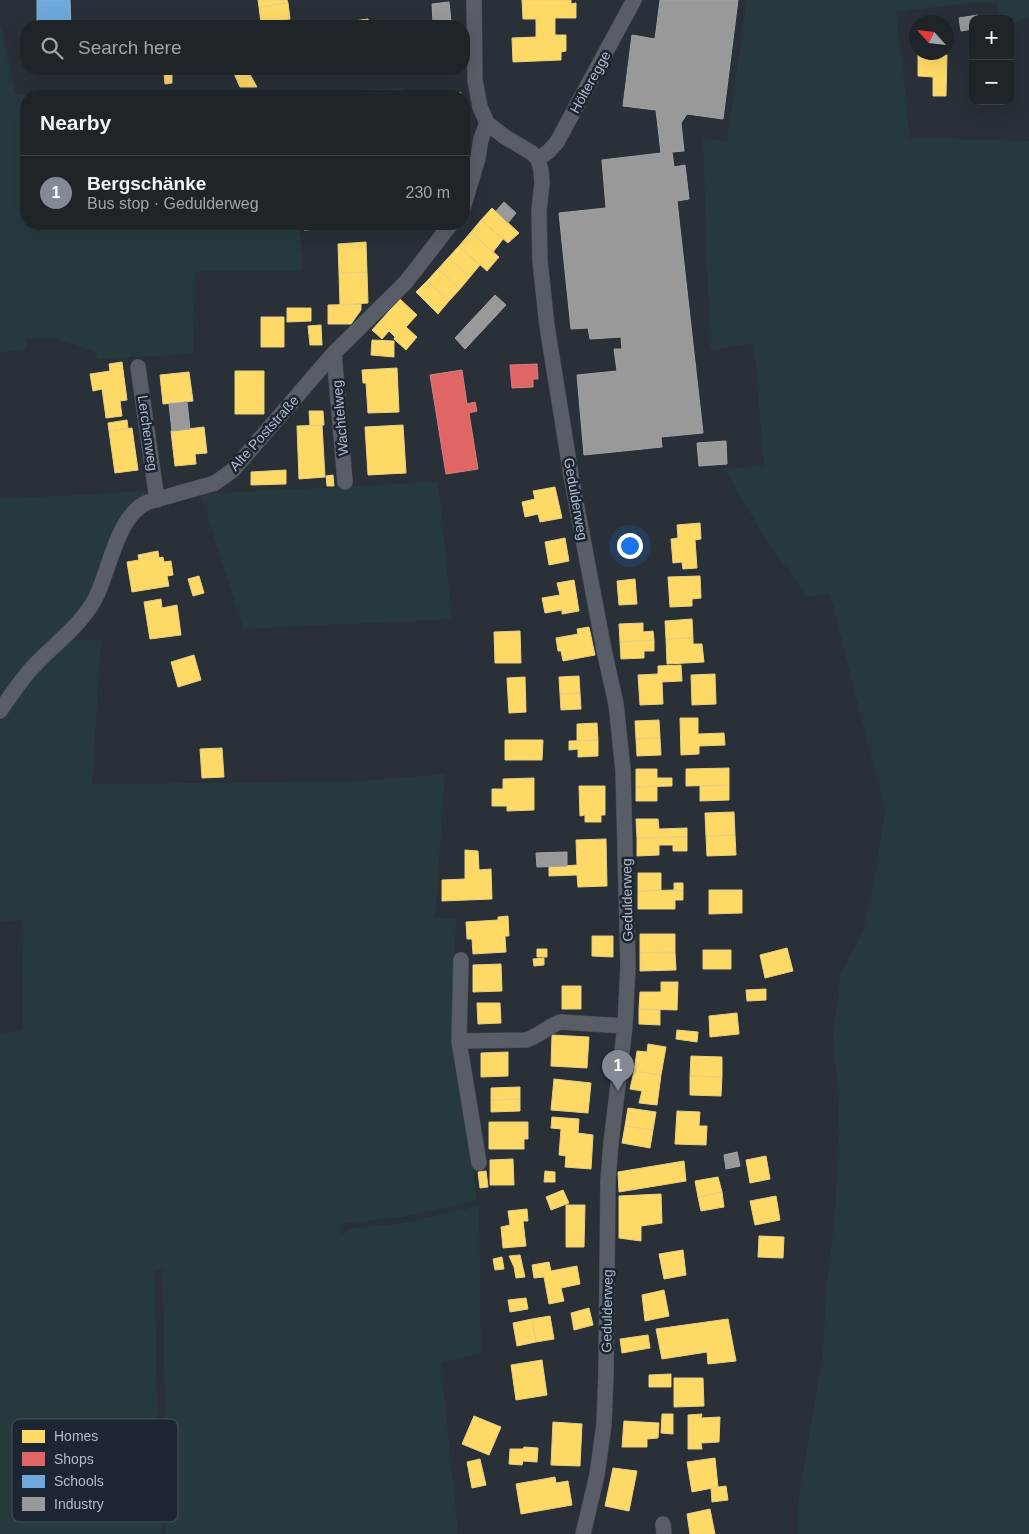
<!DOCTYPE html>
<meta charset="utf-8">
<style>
:root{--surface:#1f2429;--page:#272c31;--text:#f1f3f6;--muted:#a1a4a8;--line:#3c4146;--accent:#838a95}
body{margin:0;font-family:Arial,sans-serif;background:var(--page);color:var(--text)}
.controls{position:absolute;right:15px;top:15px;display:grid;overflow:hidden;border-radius:10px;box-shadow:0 5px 20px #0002}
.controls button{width:45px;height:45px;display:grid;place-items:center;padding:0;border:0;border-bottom:1px solid var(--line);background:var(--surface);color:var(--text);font:25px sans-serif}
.compass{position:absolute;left:909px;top:15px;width:45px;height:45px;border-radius:50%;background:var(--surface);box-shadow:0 5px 20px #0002;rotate:297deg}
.you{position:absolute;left:629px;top:545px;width:18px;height:18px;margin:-12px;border:4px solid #fff;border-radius:50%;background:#1a73e8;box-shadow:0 0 0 8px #1a73e833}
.badge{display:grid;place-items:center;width:32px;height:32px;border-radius:50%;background:var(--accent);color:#fff;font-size:16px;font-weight:700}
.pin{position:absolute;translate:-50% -41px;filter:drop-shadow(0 1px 2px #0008)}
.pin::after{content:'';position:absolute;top:26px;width:18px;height:15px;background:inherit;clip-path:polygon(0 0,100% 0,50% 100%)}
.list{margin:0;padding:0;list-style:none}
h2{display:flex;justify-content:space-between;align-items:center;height:65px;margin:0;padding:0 20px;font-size:21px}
h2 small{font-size:16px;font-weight:400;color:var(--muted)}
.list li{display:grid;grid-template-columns:32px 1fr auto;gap:15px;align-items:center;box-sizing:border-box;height:75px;padding:0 20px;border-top:1px solid var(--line)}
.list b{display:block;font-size:19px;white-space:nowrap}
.list p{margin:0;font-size:16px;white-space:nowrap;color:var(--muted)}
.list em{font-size:16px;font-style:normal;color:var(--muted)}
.icon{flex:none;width:28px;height:28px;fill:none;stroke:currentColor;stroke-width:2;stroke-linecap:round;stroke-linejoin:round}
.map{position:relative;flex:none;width:1029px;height:1534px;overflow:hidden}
.search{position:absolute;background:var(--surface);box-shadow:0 5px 20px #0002;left:20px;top:20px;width:450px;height:55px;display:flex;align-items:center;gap:12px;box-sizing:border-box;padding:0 18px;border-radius:20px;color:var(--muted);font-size:19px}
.panel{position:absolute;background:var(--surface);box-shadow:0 5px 20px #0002;left:20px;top:90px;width:450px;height:140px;border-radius:20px}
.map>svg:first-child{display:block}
</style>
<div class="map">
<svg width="1029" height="1534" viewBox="0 0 1029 1534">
<rect width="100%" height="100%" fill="#293037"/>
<path fill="#263a3d" d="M747 0H1029V18L1010 24V19H997V4L970 3 896 12 907 107 909 138 1029 141V1534H798V1501L823 1354 826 1291 835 1217 839 1109 833 1036 841 974 863 932 876 872 885 809 830 595 808 596 771 548 724 469 764 466 754 343 710 350 703 139 727 141Z
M0 24 16 94 223 90 270 94 285 92 403 88V96H26V224H300L302 271H195L193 354 97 359 96 352 51 338 25 339 27 348 0 353Z
M438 482 452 619 243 629 201 494Z
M148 491 128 508 116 533 105 560 83 604 33 659 0 699V499Z
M67 639 101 640 92 784 364 781 445 774 435 918H456L452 1040 476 1168 473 1169 477 1200 402 1217 346 1223 340 1226V1235L348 1229 404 1223 479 1206 481 1353 441 1362 458 1534H165L166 1523 163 1270 155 1271 157 1417 162 1534H0V1035L23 1030 22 920 0 922V722L38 671Z"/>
<path fill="#ffd966" stroke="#e8d083" d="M258 0H287L288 3 259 7Z
M522 0H571V4L576 3V18H555V35H566V51L561 52V60L513 62 512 38 536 37V19H523Z
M288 3 290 19 261 23 259 7Z
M368 19 369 26H341L340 23Z
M918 54 947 55 946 96H933V77L918 76Z
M232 69H247L257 87H240Z
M172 73V83L165 84 164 74Z
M441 93H461V96H440Z
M492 208 519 233 508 243 481 220Z
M481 220 503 239 493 252 471 232Z
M304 224H318L319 229 304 230Z
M337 224H366V225H337Z
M471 232 499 257 487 271 459 246Z
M366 242 367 272 339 273 338 244Z
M459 246 480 265 470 277 448 258Z
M448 258 470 277 460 289 438 269Z
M438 269 460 289 449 301 427 281Z
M367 272 368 303 340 305 339 273Z
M427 281 449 301 438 314 416 292Z
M400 299 417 315 406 327 417 337 406 350 394 339 395 337 389 331 382 339 372 330Z
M361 304V310L351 324H328V305Z
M287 308H311V321L287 322Z
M261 317H284V347H261Z
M321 325 322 345H310L308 326Z
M372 340 394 341V357L371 355Z
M122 362 127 400 120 401 122 416 106 418 102 389 93 391 90 374 110 371 109 364Z
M397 368 399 412 368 413 366 383H363L362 370Z
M235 371H264V414H235Z
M189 372 193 401 163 404 160 375Z
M309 411H323L324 425 310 426Z
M127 420 128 428 109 431 108 423Z
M322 425 325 477 299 479 297 426Z
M403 425 406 473 368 475 365 427Z
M204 427 207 453 195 454 196 464 175 466 171 431Z
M132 428 138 470 115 473 109 431Z
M286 470V484L251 485V472Z
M333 475 334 486H327L326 476Z
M555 487 562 518 540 522 538 514 525 517 522 502 535 499 533 491Z
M700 523 701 539 695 540 697 568 683 569 682 562 673 563 671 539 678 538 677 525Z
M565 538 569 561 549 565 545 542Z
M158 551 159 558 163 557 164 562 171 561 173 575 167 576 169 586 132 592 127 562 139 560 138 555Z
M199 576 204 593 193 596 188 579Z
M700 576 701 598 692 599V606L670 607 668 577Z
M635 579 637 604 619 605 617 581Z
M574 580 579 611 562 614V610L545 613 542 598 560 595 557 583Z
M161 599 162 608 177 605 181 635 150 639 144 602Z
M692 619 693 638 666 639 665 621Z
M643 623V632L653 631 654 640 620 642 619 624Z
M589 627 595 655 563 661 561 651H558L556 638 578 634 577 629Z
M520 631 521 663H495L494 632Z
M693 638V644H702L704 662 667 664 666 639Z
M654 640V651H644V658L621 659 620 642Z
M194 655 201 680 178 687 171 662Z
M681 665 682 681 662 682 663 704 640 705 638 675 658 674V666Z
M715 674 716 704 692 705 691 675Z
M579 676 580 693 560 694 559 677Z
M525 677 526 712 509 713 507 678Z
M580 693 581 709 561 710 560 694Z
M680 718H698V734L724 733 725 745 699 746V754L681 755Z
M659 720 660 738 636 739 635 721Z
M597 723 598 740 577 741V724Z
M660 738 661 755 637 756 636 739Z
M505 740H543L542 760H505Z
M598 740V756L578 757V749L569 750V741Z
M222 748 224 777 202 778 200 749Z
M729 768V785L686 786V769Z
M636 769H657V778H672V786L636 787Z
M534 778V810L507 811V806H492V789H503V779Z
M729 785V800L700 801V786Z
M579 786H605V815H601V822H585V815L580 816Z
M657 786V801H636V787Z
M734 812 735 835 706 836 705 813Z
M636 819H658L659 829 687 828V837L637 838Z
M735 835 736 855 707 856 706 836Z
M687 837V851H673V845H659V855L637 856V838Z
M606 839 607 886 578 887 577 875 549 876V867L577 865 576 840Z
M465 850 478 851 479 870 491 869 492 899 442 901V880L465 879Z
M638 873H661V890L638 891Z
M674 883H683V891L674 890Z
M674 890 683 891V900H675V909H638V891Z
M709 890H742V913L709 914Z
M508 916 509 936H505L506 952 473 954 472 939H467L466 922 498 920V917Z
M640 934H675V952L640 953Z
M592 936H613V957L592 956Z
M787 948 793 971 765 978 760 955Z
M537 949H547V957H537Z
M703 950H731V969H703Z
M675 952 676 970 640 971V953Z
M544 958V965L534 966 533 959Z
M501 964 502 991 473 992V965Z
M661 982H678L677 1010 639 1009 640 992H661Z
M562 986H581V1009H562Z
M766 989V1000L747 1001 746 990Z
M477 1003H500L501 1023 478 1024Z
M639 1009 660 1010V1025L639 1024Z
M737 1013 739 1034 710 1037 709 1016Z
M677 1030 698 1032 697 1042 676 1039Z
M552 1035 589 1037 587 1068 551 1066Z
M648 1044 666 1047 661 1075 634 1071 637 1051 647 1052Z
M508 1052V1076L481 1077V1053Z
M691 1056 722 1057V1077L690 1076Z
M634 1071 661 1075 657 1105 639 1103 642 1091 630 1089Z
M690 1076 722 1077 721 1096 690 1095Z
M554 1079 591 1083 588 1113 551 1110Z
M520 1087V1099L491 1100V1088Z
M520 1099V1111L491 1112V1100Z
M628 1108 656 1112 653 1130 625 1126Z
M677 1111 700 1112 699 1126H707L706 1145 675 1144Z
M552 1117 579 1119 578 1133 593 1135 591 1169 565 1167 566 1156 559 1155 561 1129 551 1128Z
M489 1122H528V1139H524V1149H489Z
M625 1126 653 1130 650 1148 622 1143Z
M766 1156 770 1179 750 1183 746 1160Z
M513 1159 514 1185H490V1160Z
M684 1161 686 1181 619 1192 618 1172Z
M486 1171 488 1187 480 1188 478 1172Z
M545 1171 555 1172V1182H544Z
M718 1177 722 1192 698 1197 695 1181Z
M563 1190 569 1203 551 1210 546 1197Z
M722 1192 724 1207 701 1211 698 1197Z
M661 1194 662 1223 641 1226V1241L619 1238V1196Z
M776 1196 780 1220 755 1225 750 1201Z
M566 1205H585L584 1247H566Z
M527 1209 528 1221H523L526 1246 503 1248 501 1227 510 1225 508 1211Z
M759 1236 784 1237 783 1258 758 1257Z
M683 1250 686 1275 664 1279 659 1254Z
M520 1255 525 1277 516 1278 514 1267 509 1256Z
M502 1257 504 1269 495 1270 493 1259Z
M549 1262 551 1271 577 1266 580 1284 561 1288 564 1301 549 1304 544 1277 534 1278 532 1265Z
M664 1290 669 1316 645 1321 642 1295Z
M526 1298 528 1309 510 1312 508 1300Z
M589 1308 593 1325 574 1330 571 1313Z
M550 1316 554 1339 536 1342 532 1319Z
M532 1319 536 1342 517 1346 513 1323Z
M728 1319 736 1361 708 1364 707 1352 662 1359 656 1329Z
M648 1335 650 1348 622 1353 620 1339Z
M542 1360 547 1395 516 1400 511 1365Z
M671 1374V1387H649V1375Z
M674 1378H703L704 1406 674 1407Z
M662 1414H673V1434L661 1433Z
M702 1414 701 1418 720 1417 719 1442 701 1443 702 1449H688V1415Z
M474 1416 501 1427 489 1455 462 1444Z
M624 1421 659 1423 658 1438 647 1439V1447H622Z
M553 1422 582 1424 580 1466 551 1465Z
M524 1447 538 1448 537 1462 523 1461 522 1465 509 1464 510 1449H523Z
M715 1458 718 1487 692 1492 687 1462Z
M480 1459 486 1485 472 1488 467 1462Z
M613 1468 637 1471 629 1511 605 1506Z
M555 1477 556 1483 568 1481 572 1505 521 1514 516 1484Z
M726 1486 728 1500 712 1502 711 1488Z
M710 1509 715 1534H690L687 1514Z"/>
<path fill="#e06666" stroke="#d28083" d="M537 364 538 379H533V387L512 388 510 365Z
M462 370 467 404 475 402 477 411 469 413 478 469 446 474 430 375Z"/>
<path fill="#6fa8dc" stroke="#83aed6" d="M37 0H70L71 26H37Z"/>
<path fill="#999" stroke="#a1a3a7" d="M660 0H738L723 119 687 114 681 123 684 151 672 152 674 167 685 165 689 199 677 201 703 433 661 437 662 447 584 455 577 375 617 371 614 349H622L621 337 590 339 588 328 571 329 559 213 606 208 602 160 661 153 656 110 623 106 632 35 655 39Z
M449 2 451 21 433 23 432 4Z
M978 15V19H973V29L961 31 959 18Z
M305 69H313V72L306 73Z
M320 69H339L320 71Z
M504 202 516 213 508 223 496 211Z
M495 295 506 305 465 349 455 338Z
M187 402 190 429 172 431 169 404Z
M726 441 727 464 699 466 697 443Z
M567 852V866L537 867 536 853Z
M737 1152 740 1166 726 1169 724 1155Z"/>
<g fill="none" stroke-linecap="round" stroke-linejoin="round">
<g stroke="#474c52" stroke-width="16">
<path id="minor" d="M474 0 475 80 480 107 487 123 505 137 532 153 538 159 541 170 542 183 539 211 540 261 547 326 572 481 604 650 616 704 623 770 628 966 625 1026 611 1143 608 1180 606 1373 604 1424 597 1475 583 1534
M538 159 549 151 557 142 634 0
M464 205 478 158 481 139 487 123
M334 353 345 482
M138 367 157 500
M0 711C10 697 20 681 32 668 53 645 82 625 96 597 110 569 117 515 148 502L215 483 233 470 334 353 406 282 451 224
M461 960 459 1041 479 1163
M459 1041 526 1040C539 1036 547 1027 560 1022L625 1026
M663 1524 664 1534"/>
</g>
<use href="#minor" stroke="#595d65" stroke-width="15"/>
</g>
<g text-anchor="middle" stroke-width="5" stroke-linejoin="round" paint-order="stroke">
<g font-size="14" fill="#b3bbc8" stroke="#1c2532">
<text transform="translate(590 82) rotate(-61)" y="5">Hölteregge</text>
<text transform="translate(340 418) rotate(-95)" y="5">Wachtelweg</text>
<text transform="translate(148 433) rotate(82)" y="5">Lerchenweg</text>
<text transform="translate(264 433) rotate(-48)" y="5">Alte Poststraße</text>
<text transform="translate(576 499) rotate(80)" y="5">Gedulderweg</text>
<text transform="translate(627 900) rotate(-91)" y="5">Gedulderweg</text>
<text transform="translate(607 1311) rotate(-89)" y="5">Gedulderweg</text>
</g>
</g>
<rect x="12" y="1419" width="166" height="103" rx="8" fill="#1c2532" stroke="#49525f" stroke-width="1"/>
<rect x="22" y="1430" width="23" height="13" fill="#ffd966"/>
<rect x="22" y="1452" width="23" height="14" fill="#e06666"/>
<rect x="22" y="1475" width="23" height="13" fill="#6fa8dc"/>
<rect x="22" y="1497" width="23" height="14" fill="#999"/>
<g font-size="14" fill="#b3bbc8">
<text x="54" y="1441">Homes</text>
<text x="54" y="1464">Shops</text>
<text x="54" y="1486">Schools</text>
<text x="54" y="1509">Industry</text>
</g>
</svg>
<div class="controls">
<button>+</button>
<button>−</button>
</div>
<svg class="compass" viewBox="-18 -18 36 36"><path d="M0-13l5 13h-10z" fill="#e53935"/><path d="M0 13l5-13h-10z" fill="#a1a4a8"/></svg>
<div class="you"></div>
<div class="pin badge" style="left:618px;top:1091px">1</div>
<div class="search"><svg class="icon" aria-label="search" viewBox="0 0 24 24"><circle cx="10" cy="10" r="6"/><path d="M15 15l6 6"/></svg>Search here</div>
<section class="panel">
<h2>Nearby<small></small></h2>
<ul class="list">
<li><span class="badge">1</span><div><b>Bergschänke</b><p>Bus stop · Gedulderweg</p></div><em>230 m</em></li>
</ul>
</section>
</div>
